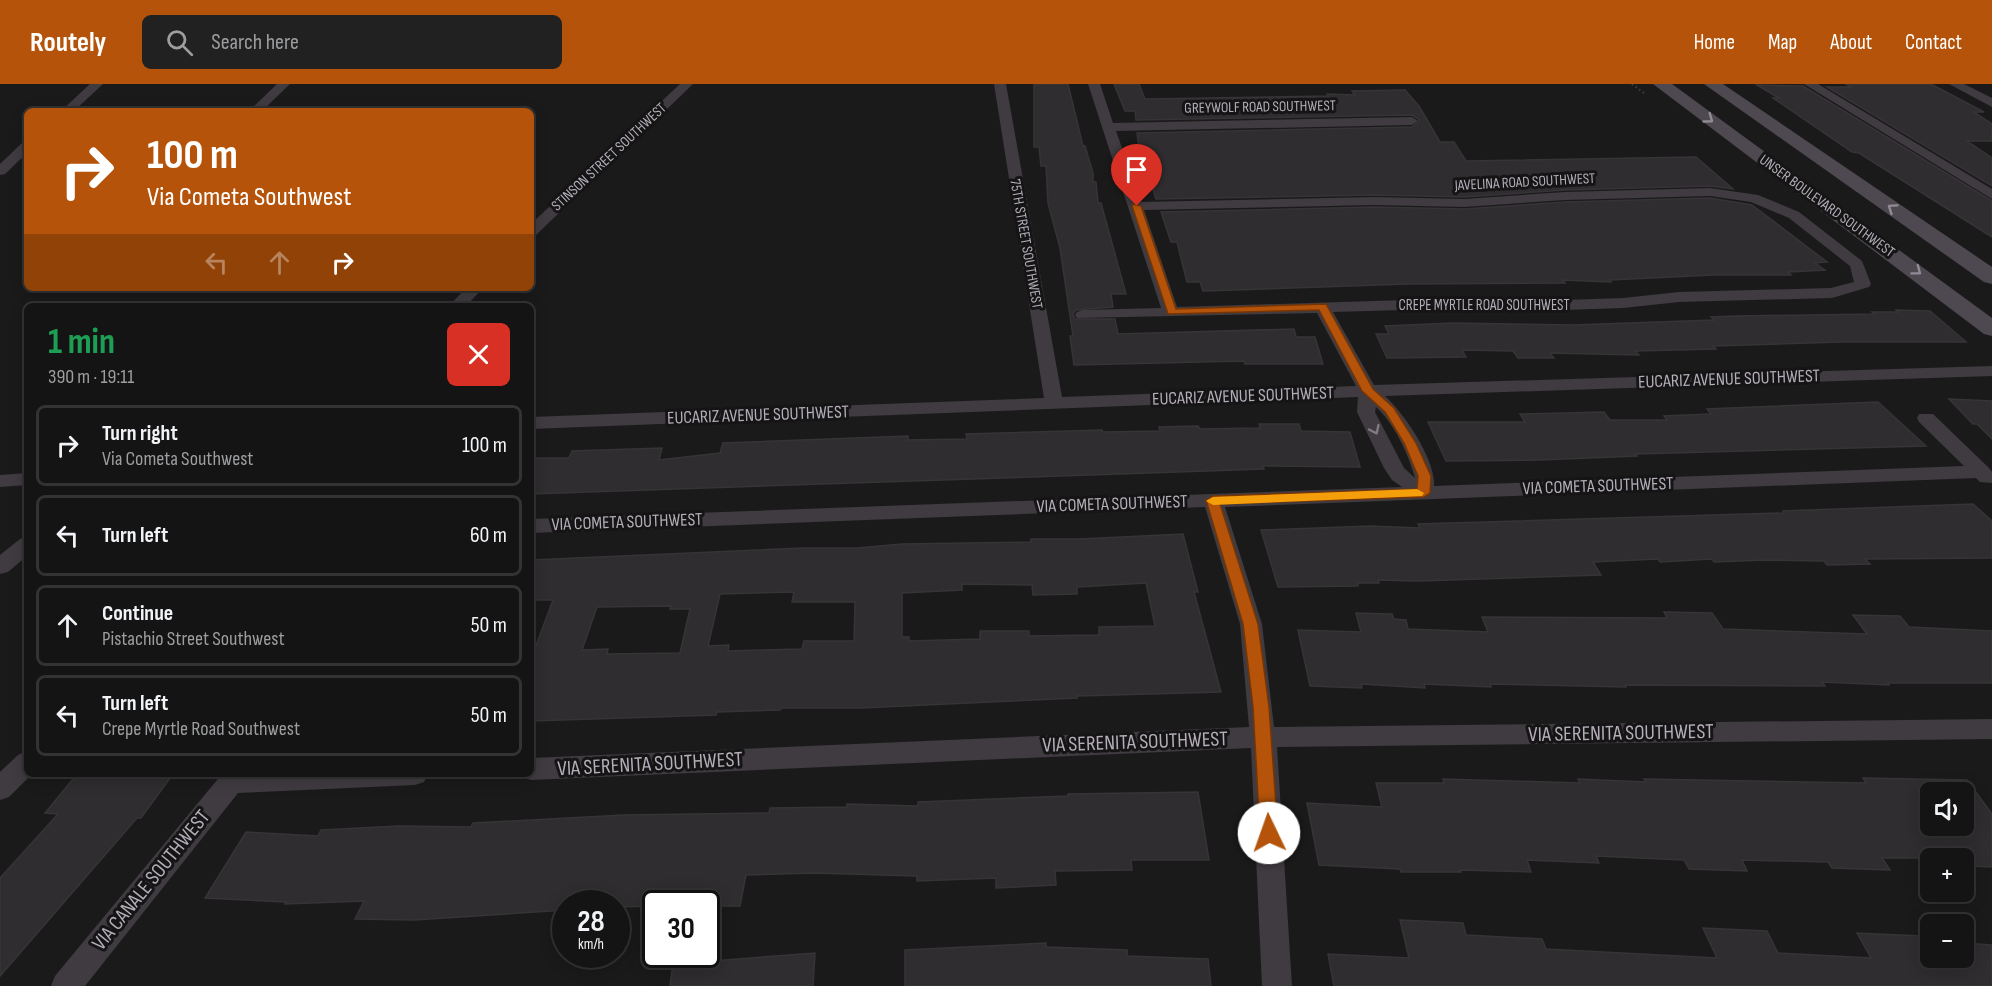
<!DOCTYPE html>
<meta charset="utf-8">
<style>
:root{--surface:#141414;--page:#212122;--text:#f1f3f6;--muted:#9d9ea0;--line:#333334;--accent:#b45309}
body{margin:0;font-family:"Sofia Sans Condensed",sans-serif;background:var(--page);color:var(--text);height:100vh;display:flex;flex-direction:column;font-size:22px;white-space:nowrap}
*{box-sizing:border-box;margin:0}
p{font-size:20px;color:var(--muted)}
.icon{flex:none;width:33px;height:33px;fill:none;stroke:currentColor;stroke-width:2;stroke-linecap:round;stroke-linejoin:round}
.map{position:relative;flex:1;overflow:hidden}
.details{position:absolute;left:24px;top:219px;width:510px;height:474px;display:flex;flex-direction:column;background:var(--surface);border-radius:9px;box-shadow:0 3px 15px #0003,0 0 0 2px var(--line)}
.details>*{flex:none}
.guide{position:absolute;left:24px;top:24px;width:510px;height:183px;border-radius:9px;box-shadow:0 3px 15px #0003,0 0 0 2px var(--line);background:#b45309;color:#fff;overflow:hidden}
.fabs{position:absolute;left:1920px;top:698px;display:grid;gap:12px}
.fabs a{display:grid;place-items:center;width:54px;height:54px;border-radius:9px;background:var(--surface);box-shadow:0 3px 15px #0003,0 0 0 2px var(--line);font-size:30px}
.speed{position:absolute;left:552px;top:806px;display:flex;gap:12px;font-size:30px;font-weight:700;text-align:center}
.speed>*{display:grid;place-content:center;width:78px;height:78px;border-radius:50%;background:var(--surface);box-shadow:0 3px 15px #0003,0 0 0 2px var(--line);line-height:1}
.speed small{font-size:15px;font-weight:400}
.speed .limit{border:3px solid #111;border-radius:9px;background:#fff;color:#111}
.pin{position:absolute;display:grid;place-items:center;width:51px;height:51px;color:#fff;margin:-62px -26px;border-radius:50% 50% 50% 0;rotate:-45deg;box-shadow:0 0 6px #0007}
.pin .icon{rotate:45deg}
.me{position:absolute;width:66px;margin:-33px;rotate:357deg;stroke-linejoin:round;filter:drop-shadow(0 0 4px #0008)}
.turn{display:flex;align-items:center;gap:21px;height:126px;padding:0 24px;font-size:27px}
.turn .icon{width:78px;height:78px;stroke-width:2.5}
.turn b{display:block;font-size:42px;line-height:51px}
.lanes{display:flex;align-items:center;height:57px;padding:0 24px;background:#0003;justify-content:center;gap:30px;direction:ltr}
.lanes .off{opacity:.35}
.round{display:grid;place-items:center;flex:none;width:63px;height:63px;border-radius:9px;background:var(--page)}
.head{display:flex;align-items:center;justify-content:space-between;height:102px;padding:0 24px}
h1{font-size:36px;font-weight:700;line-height:45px;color:#1e9e55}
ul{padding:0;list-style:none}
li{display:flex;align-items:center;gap:18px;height:81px;margin:0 12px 9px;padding:0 12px;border:3px solid var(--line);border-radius:9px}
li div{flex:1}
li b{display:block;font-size:22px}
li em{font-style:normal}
header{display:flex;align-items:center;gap:36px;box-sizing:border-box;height:84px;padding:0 30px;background:var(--accent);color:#fff}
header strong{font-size:28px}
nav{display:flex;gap:33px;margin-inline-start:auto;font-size:21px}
.search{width:420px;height:54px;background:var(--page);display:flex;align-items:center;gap:15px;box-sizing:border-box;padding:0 21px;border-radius:9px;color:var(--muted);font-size:22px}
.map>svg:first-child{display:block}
.building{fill:#2f2d2f;stroke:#373437;stroke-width:1.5;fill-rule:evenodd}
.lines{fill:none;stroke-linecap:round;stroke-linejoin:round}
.path{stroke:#454147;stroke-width:2;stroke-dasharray:1.5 3;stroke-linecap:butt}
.street{fill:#3f3b40;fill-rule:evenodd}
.secondary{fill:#4e4950;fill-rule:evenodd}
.oneway{stroke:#918b94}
.oneway2{stroke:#807a83}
.route{fill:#b45309;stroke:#753606;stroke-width:1.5}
.slow{fill:#f59e0b}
.labels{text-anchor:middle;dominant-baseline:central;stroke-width:6;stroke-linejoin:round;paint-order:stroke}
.far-street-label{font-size:15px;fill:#b5aeb9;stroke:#161516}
.street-label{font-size:18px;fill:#b5aeb9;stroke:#161516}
.near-street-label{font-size:21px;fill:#b5aeb9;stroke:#161516}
</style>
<header>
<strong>Routely</strong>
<div class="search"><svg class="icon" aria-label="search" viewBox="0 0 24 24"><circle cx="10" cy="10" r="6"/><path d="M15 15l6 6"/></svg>Search here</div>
<nav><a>Home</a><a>Map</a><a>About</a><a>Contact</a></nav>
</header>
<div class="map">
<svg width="1992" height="902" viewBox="0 0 1992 902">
<rect width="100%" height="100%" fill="#1b1a1b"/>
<g class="building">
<path d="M1034 0H1068L1083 62H1085L1093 89V98H1096L1098 119H1101L1126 210H1111L1113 223 1076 226 1073 230 1075 235H1115L1118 250 1294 245 1296 253H1315L1323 280H1245L1244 277 1074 281 1070 252H1073L1060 164 1048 119 1046 82H1041L1039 63H1034Z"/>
<path d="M1114 0H1139L1145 15 1328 12 1327 10 1355 11 1352 7 1405 6 1419 22 1440 58H1454L1466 77 1696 73 1733 105 1710 102 1565 106 1464 113 1375 111 1156 115 1139 63 1137 49 1412 43 1420 36 1412 31 1136 36 1135 27H1125Z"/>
<path d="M1846 0H1931L1984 28H1974L1992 40V57H1967L1992 74V102L1827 3H1851Z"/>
<path d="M1757 1 1803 2 1992 117V153L1859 69 1852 68 1773 14H1779Z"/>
<path d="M1710 114 1752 121 1827 178 1815 179 1825 186 1788 188 1791 191H1713L1610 196 1611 198 1562 196 1565 199 1407 200 1203 207 1200 198H1187L1177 158H1171L1161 128 1375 123 1464 125 1565 118Z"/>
<path d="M1896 226 1930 227 1966 258H1840L1713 262 1716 265 1635 267 1639 271 1550 269 1554 274H1518L1513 267 1462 266 1466 273 1387 274 1376 250H1389L1385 242 1453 239 1573 241 1714 236 1711 233 1736 232 1874 230 1872 228H1898Z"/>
<path d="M1949 315 1992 317V355L1977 340H1973Z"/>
<path d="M1878 318 1926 362 1635 370 1637 372 1538 376 1446 377 1428 338H1525L1520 330 1604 328 1610 336H1667L1664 332 1711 330 1707 325Z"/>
<path d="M1259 340H1299L1301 347 1350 348 1360 383 1263 382 1264 385 531 410V374H569L572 367 662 364 659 376 720 369 723 359 908 352V356L967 355 966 350 1102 346 1103 348 1160 347 1159 343 1198 342 1200 345 1260 344Z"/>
<path d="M1973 420 1992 437V474L1865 475 1870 480 1827 481 1824 477 1766 476 1714 478 1712 475 1660 478 1658 475 1593 478 1601 491 1419 497 1378 496 1379 499H1358V502L1278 503 1261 446 1370 442 1420 444 1418 440 1784 429 1783 427Z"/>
<path d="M1183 450 1198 508H1194L1221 608 1077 612V614L860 624H781L780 626 717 628 716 631 531 637V575L553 516H531V476L803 464H857L902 460 1031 458V455H1080ZM1146 499 1155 542 1099 543V551L1029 552V547H980V555L909 557V553H902V509L962 506V500L1032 501 1033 511 1077 510V503ZM794 508 792 518H855L854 557H804L802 565 728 567 729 561 708 562 720 510ZM671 522 670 525H690L680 569 607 570 608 565 582 566 597 523Z"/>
<path d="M1664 528 1712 529 1723 545 1867 550 1853 531 1900 532 1909 543 1992 547V599H1888L1889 601 1822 598 1825 602 1625 601 1626 603 1490 600 1491 603 1424 600 1425 604 1361 600 1362 604 1310 602 1298 546 1361 548 1356 529 1392 530 1394 535 1406 536 1408 545 1488 548 1482 533 1667 534Z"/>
<path d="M77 690H173L141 734H137L0 892V794L58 730 45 729Z"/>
<path d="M1863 694 1967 696 1992 730V783L1972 782 1966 774H1882L1890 786 1832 784 1828 778 1742 776 1747 787 1689 785 1684 776 1596 772 1599 779 1527 776 1531 788 1460 786 1461 788H1401L1400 785 1319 781 1307 719 1382 723 1376 699H1444L1443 695 1580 699 1578 695 1646 698 1644 695 1866 699ZM1930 708H1964V741H1930Z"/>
<path d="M1198 708 1209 776H1131L1132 786 1055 787 1056 801 996 804V794L917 797V792L814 789 746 791 740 822H706V819H656V822L616 823V819H566V826L414 836 355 835 364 817 285 820 286 818 205 814 246 748 318 752 321 746 399 742 471 743 473 739 624 731 769 729 770 724 847 723V720L918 722V718L1068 712V710Z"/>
<path d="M1400 836 1463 839 1466 851 1542 855 1546 865 1717 874 1703 844 1767 847 1778 869 1871 874 1857 849 1921 852 1930 868V873H1964V859L1992 861V902H1334L1328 870 1409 874Z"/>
<path d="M1046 859V863L1127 866V872L1208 875 1211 902H905V866Z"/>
<path d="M815 869 813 902H670L673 880Z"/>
</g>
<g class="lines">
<path class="path" d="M1632 0 1644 9"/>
<g class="street">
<path d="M90 0H103L74 27H61Z"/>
<path d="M277 0H290L262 27H249Z"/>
<path d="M680 0H693L536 151 531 152V140Z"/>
<path d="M994 0H1006L1062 313 1356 302 1317 229 1077 234 1075 231 1077 228 1083 226 1161 224 1088 0H1100L1113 39 1412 33 1418 37 1412 41 1116 47 1141 118 1375 113 1464 115 1565 108 1710 104 1758 111 1799 128 1862 177 1871 200 1869 203 1832 214 1679 218 1623 224 1534 227 1471 224 1333 228 1374 301 1992 282V292L1385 312C1404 329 1436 376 1434 402L1964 382 1919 338 1917 334 1919 330H1933L1989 384 1992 388V399L1980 398 1976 394 1225 423 1262 540 1274 643 1992 635V655L1277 663 1292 902H1262L1251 664 531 696 522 693 521 690H531V674L1249 643 1240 540 1205 423 531 449V435L1402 403 1392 396 1384 384 1357 328 1358 313 531 345V333L1044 314ZM1710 112 1751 118 1789 134 1850 182 1854 198 1831 204 1679 208 1623 214 1534 217 1471 214 1177 223 1144 126 1375 121 1464 123 1565 116ZM1376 323C1394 339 1409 371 1415 394L1404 384 1375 328Z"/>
<path d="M1804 0H1818L1992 105V115Z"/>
<path d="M1949 0H1964L1992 14V23Z"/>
<path d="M27 58V69L5 90 0 91V80L22 59Z"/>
<path d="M466 204H483L466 222H449Z"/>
<path d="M27 389V401L0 403V391Z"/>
<path d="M27 453V472L8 488 0 490V471L20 455Z"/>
<path d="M27 667V690H32L9 713 0 716V688L18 671Z"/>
<path d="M222 690H428L424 698 415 701 238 709 85 902H51L55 892Z"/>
</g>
<g class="secondary">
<path d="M1653 0H1672L1992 234V252L1984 250Z"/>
<path d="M1704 0H1723L1992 183V200L1984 198Z"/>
</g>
</g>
<defs><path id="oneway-chevron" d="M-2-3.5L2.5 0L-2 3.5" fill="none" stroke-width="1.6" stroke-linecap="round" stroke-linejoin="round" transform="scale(1.5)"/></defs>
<g class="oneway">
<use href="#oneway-chevron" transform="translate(1709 35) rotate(36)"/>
<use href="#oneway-chevron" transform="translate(1892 124) rotate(-146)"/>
<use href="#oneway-chevron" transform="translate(1917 187) rotate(37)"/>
</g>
<use class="oneway2" href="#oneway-chevron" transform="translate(1375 346) rotate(65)"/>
<path class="route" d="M1133 120 1141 122 1176 225 1326 220 1373 305 1394 324 1416 359 1431 392 1430 409 1424 413 1220 420 1258 540 1269 623 1278 749 1276 754 1269 756 1263 754 1260 749 1253 623 1243 540 1206 416 1213 412 1417 405 1418 392 1404 359 1385 328 1362 307 1319 226 1168 230 1132 122Z"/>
<path class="slow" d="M1417 405 1424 409 1422 412 1213 421 1206 417 1213 413Z"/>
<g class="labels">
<g class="far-street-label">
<text transform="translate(1260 23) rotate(-1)">GREYWOLF ROAD SOUTHWEST</text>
<text transform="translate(609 73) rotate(-43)">STINSON STREET SOUTHWEST</text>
<text transform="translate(1525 98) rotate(-3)">JAVELINA ROAD SOUTHWEST</text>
<text transform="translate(1827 122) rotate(36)">UNSER BOULEVARD SOUTHWEST</text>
<text transform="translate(1026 160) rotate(80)">75TH STREET SOUTHWEST</text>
<text x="1484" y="221">CREPE MYRTLE ROAD SOUTHWEST</text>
</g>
<g class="street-label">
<text transform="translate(1729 295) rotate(-2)">EUCARIZ AVENUE SOUTHWEST</text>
<text transform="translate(1243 312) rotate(-2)">EUCARIZ AVENUE SOUTHWEST</text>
<text transform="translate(758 331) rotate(-2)">EUCARIZ AVENUE SOUTHWEST</text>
<text transform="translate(1598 402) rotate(-2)">VIA COMETA SOUTHWEST</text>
<text transform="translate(1112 420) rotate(-2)">VIA COMETA SOUTHWEST</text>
<text transform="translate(627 438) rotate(-2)">VIA COMETA SOUTHWEST</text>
</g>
<g class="near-street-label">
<text transform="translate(1621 649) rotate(-1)">VIA SERENITA SOUTHWEST</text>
<text transform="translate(1135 658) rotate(-2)">VIA SERENITA SOUTHWEST</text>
<text transform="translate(650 680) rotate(-3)">VIA SERENITA SOUTHWEST</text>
<text transform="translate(151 796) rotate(-51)">VIA CANALE SOUTHWEST</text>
</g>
</g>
</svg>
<div class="fabs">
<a><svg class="icon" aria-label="sound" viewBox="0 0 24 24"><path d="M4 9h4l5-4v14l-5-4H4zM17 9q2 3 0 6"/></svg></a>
<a>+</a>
<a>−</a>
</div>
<div class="speed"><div>28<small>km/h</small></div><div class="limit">30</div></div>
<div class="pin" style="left:1137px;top:122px;background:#d93025"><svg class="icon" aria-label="arrive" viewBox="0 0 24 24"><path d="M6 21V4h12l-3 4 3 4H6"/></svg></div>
<svg class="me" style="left:1269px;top:749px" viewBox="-20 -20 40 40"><circle r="19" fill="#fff"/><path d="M0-13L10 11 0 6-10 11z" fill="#b45309"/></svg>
<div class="guide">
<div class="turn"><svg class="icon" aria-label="right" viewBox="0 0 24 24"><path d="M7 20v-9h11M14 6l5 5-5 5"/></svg><div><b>100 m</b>Via Cometa Southwest</div></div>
<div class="lanes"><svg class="icon off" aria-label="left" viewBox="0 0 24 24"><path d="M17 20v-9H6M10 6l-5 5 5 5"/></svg><svg class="icon off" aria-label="ahead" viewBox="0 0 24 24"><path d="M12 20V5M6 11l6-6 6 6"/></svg><svg class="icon" aria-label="right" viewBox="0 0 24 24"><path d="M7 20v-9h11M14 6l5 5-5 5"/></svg></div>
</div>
<section class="details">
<div class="head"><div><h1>1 min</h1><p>390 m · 19:11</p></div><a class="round" style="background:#d93025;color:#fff"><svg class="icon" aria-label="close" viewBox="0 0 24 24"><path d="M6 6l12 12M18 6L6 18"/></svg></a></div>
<ul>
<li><svg class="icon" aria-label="right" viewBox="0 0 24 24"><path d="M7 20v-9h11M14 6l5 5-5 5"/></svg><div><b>Turn right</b><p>Via Cometa Southwest</p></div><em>100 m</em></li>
<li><svg class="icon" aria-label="left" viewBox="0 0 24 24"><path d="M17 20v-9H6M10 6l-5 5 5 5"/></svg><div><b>Turn left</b></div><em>60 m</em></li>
<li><svg class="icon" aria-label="ahead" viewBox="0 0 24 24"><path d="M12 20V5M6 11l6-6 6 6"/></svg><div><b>Continue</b><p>Pistachio Street Southwest</p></div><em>50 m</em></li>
<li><svg class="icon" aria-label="left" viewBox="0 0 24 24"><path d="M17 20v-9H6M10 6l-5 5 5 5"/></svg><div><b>Turn left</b><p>Crepe Myrtle Road Southwest</p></div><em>50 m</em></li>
</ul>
</section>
</div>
